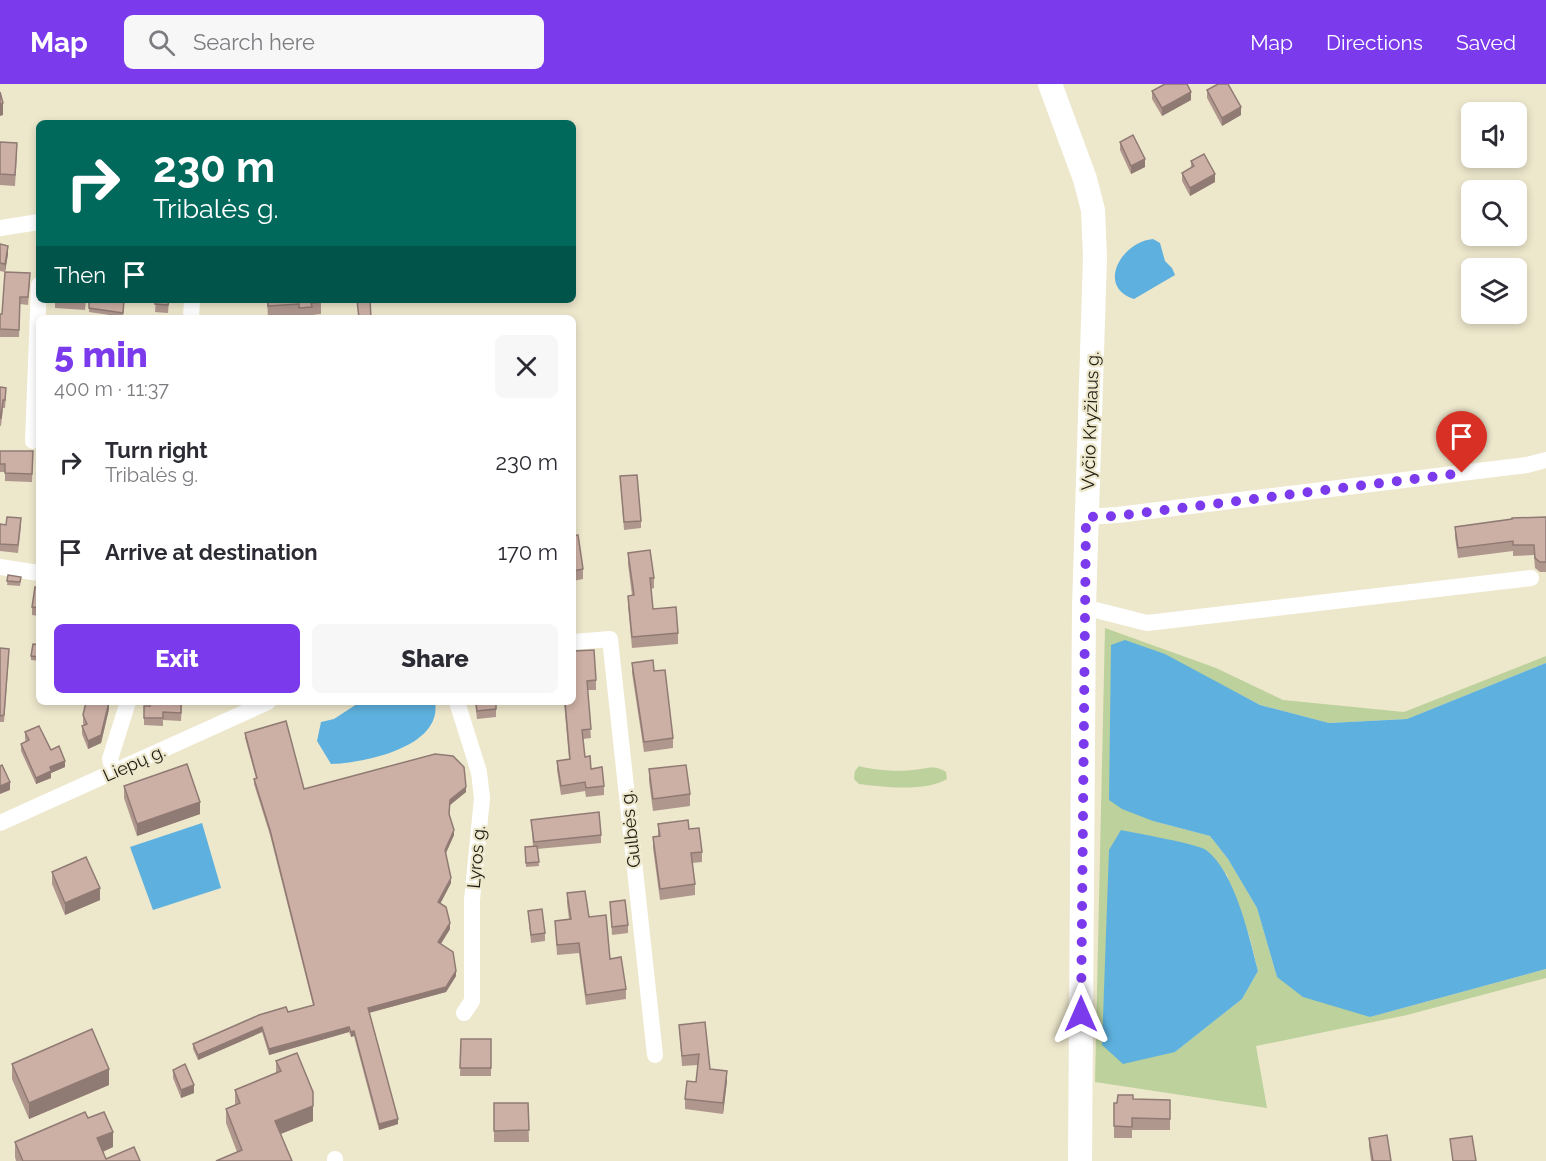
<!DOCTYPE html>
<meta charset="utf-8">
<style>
:root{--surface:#fff;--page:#f7f7f7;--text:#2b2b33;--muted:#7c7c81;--accent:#7c3aed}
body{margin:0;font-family:Raleway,sans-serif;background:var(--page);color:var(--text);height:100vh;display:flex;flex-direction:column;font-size:22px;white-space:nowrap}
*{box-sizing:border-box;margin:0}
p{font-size:20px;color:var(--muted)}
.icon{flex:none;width:33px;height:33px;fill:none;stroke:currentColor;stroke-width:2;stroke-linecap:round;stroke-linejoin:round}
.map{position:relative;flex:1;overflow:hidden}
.side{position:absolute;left:36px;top:231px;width:540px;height:390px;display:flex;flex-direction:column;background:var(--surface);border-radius:9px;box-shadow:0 3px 9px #0003}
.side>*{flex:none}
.guide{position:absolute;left:36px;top:36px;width:540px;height:183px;border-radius:9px;box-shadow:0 3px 9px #0003;background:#00695c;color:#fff;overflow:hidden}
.buttons{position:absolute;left:1461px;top:18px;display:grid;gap:12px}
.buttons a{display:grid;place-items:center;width:66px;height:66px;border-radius:9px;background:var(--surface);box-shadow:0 3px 9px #0003;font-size:30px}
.pin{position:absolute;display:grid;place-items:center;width:51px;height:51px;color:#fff;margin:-62px -26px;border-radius:50% 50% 50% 0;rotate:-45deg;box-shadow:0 0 6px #0007}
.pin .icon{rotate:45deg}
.me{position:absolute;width:66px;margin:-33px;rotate:0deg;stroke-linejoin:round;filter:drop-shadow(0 0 4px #0008)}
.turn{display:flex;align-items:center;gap:21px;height:126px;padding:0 18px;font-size:27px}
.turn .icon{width:78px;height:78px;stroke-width:2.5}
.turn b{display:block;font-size:42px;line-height:51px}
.then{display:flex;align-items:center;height:57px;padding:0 18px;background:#0003;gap:12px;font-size:22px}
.round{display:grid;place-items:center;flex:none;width:63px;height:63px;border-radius:9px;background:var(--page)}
.head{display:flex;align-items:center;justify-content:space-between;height:102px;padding:0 18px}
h1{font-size:36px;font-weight:800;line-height:45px;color:var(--accent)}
.button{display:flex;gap:12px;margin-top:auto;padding:12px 18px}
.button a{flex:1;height:69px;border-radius:9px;background:var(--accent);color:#fff;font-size:24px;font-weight:800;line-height:69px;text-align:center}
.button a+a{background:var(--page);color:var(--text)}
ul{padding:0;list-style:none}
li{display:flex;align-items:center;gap:18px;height:90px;padding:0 18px}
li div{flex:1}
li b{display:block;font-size:22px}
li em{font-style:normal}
header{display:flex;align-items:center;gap:36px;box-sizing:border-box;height:84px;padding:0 30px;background:var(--accent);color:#fff}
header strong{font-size:28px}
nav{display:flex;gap:33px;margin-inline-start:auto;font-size:21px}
.search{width:420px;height:54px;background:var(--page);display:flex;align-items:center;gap:15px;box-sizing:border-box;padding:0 21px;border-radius:9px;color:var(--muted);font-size:22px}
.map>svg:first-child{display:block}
.green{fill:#bcd19b;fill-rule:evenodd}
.water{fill:#5eb1de}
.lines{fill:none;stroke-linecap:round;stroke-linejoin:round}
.street{stroke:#fff;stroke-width:16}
.secondary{stroke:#fff;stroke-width:24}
.wall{fill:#b0978e}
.shaded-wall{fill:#907b74}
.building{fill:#cdb0a5;stroke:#907b74;stroke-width:1.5}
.route{stroke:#7c3aed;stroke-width:10;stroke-dasharray:0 18}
.labels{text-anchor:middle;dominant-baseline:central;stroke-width:4.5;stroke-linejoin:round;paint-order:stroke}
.street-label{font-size:18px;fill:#1e1c12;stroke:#ede7cc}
</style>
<header>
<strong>Map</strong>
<div class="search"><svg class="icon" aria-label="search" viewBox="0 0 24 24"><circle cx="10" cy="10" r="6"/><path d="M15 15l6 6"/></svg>Search here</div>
<nav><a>Map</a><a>Directions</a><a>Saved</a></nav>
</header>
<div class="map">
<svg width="1546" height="1077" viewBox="0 0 1546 1077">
<rect width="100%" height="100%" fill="#ede7cc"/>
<g class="green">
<path d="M1105 544 1216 584 1283 616 1404 628 1546 572V579L1407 635 1329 639 1260 621 1212 596 1153 737 1210 752 1228 775 1257 824 1277 893 1370 933 1546 885V894L1407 931 1256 962 1267 1024 1095 998ZM1226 789 1249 851 1258 887 1242 915 1175 968Z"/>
<path d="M859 682C872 686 899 688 913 686 927 685 934 680 946 688L947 695C926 708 883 703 859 700L854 695 855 687Z"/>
</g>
<g class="water">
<path d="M1153 155 1160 159 1165 177 1172 184 1175 191 1134 215C1096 203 1121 158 1153 155Z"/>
<path d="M1125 556 1165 570 1260 621 1329 639 1407 635 1546 579V885L1370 933 1303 913 1277 893 1257 824 1228 775 1210 752 1153 737 1122 725 1109 716 1111 561Z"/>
<path d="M360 618H435C443 663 364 679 331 680L317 657 321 638 334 635Z"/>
<path d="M202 739 221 804 153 826 130 763Z"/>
<path d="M1121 746C1135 749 1198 760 1206 766 1235 788 1249 852 1258 887L1242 915 1175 968 1123 980 1102 961 1109 766Z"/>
</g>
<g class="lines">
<g class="street">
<path d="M0 144 39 138"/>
<path d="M191 234 192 216"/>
<path d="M33 357 39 201"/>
<path d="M1086 433 1117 431 1527 381 1546 376"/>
<path d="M0 483 39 489"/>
<path d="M1084 523 1147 539 1531 494"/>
<path d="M573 558 610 555 655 971"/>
<path d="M457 618 479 688 482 714 472 816V917L464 929"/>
<path d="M113 688 110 675 128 618"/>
<path d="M0 739 268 618"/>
<path d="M335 1075V1077"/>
</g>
<path class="secondary" d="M1050 0 1085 95 1093 126 1095 173 1084 523 1080 1077"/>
</g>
<g class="wall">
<path d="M1207 6 1241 31 1222 42 1207 14Z"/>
<path d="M1152 7 1191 16 1162 32 1152 15Z"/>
<path d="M0 58 17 70 15 102 0 101Z"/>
<path d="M1120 58 1145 83 1131 90 1120 66Z"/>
<path d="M1191 77 1215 98 1190 112 1182 97V89L1191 84Z"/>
<path d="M0 160 8 170 5 188 30 196 28 221 20 220 19 253H0V230H2L5 188 0 187Z"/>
<path d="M55 216H86L85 226 55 224Z"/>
<path d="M89 216H124L123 233 89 228Z"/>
<path d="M156 216H169L168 229 155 228Z"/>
<path d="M267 216H321V230L312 231V234H299V231L268 234Z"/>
<path d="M0 303 6 312 5 324H3L1 342H0Z"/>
<path d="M0 367H33L32 398 5 397V388H0Z"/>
<path d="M620 392 641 437V444L624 446Z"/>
<path d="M1546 433V488H1540L1535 484 1534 471 1513 472V467L1458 474 1455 453V443Z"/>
<path d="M0 440 21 442 18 469 0 467Z"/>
<path d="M573 452 583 485V495L573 497 575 538H573Z"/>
<path d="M628 469 654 494V504L651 505 653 525 678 549V560L632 564 628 522V512L632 511 628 480Z"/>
<path d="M8 491 21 493 20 502 7 501Z"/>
<path d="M39 504V532L32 531V523Z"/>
<path d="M39 561V577L31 576V572Z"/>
<path d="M0 564 9 571 4 638H0Z"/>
<path d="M573 567 596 596V606H587L591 654 583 655 585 673 591 685 604 702V711L586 713 585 707 561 711 557 686V677L569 675 564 618H573Z"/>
<path d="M632 579 654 587 673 654V664L644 668 632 589Z"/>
<path d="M182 618 181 637 163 636V642L144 641V622H150Z"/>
<path d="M475 618H502V620L496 621V633L477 635Z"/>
<path d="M109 625 101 659 88 665 82 650V642H84L83 639V631Z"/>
<path d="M25 648 51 666 65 683 51 689V694L36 700 21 667V660L26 658 25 655Z"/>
<path d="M245 649 304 705 466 708 450 721 449 731 454 751 446 769 451 799 440 820 450 845 441 860 456 892 446 908 369 929 398 1040 379 1046 354 952 351 953 349 948 269 971 262 948 198 976 193 965V960L288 928 313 921 270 751 254 700V695L256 694 245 654Z"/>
<path d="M649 685 690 710V722L653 727 649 697Z"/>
<path d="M124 702 200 730 137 752 124 714Z"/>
<path d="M531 736 601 751V759L537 765 539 782 526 783 525 767 533 762Z"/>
<path d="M658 740 689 745 702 768V778L692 779 695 800V811L660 816 653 764V753L658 752Z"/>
<path d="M52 788 100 816 65 831 52 800Z"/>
<path d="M567 809 589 833 626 905V915L586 921 579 869 557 871 555 837 569 835 567 819Z"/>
<path d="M610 818 628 841V849L612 851Z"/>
<path d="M528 827 545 849V857L531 859Z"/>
<path d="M679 941 710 985 727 997 723 1030 685 1025V1015L696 998 698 981 682 982Z"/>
<path d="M461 955H491V992H460Z"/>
<path d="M276 977 313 1037 237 1068 226 1039V1025L235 1021V1006L276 989Z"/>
<path d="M12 980 109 1001 29 1035 12 995Z"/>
<path d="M173 986 194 1009 181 1014 173 994Z"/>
<path d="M1133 1015 1170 1016V1046H1132V1054H1114V1019H1117Z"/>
<path d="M494 1019H528L529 1058H494Z"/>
<path d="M88 1034 113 1063 103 1068 106 1075 140 1077H16L15 1073V1058Z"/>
<path d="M1369 1054 1391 1077H1371L1369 1062Z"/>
</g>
<g class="shaded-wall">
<path d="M1191 8V16L1162 32V24Z"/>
<path d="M3 19V31L0 32V20Z"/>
<path d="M1241 23V31L1222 42V34Z"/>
<path d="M1145 75V83L1131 90V82Z"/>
<path d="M1215 90V98L1190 112V104Z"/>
<path d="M8 162V170L5 188V180Z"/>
<path d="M109 618V625L101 659 88 665V657Z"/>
<path d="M65 677V683L51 689V694L36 700V694L50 683Z"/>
<path d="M10 698V706L0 710V702Z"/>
<path d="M466 703V708L450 721 449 735 450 716Z"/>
<path d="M200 718V730L137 752V740Z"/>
<path d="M454 746V751L445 771V766Z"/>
<path d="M451 794V799L438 824V818Z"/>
<path d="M100 804V816L65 831V819Z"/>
<path d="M450 839V845L438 864V858Z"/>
<path d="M456 887V892L446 908 368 929V924Z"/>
<path d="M262 943V948L198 976V971Z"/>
<path d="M349 943V948L269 971V965Z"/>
<path d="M354 947V952L351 953V948Z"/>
<path d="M109 985V1001L29 1035V1019Z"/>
<path d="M727 987V997L723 1030V1019Z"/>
<path d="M194 1001V1009L181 1014V1006Z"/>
<path d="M313 1008V1037L275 1052V1037Z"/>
<path d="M398 1035V1040L379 1046V1040Z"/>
<path d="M113 1048V1063L97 1070V1054Z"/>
</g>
<g class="building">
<path d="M1165 0H1187L1191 8 1162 24 1152 7Z"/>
<path d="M1218 0H1228L1241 23 1222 34 1207 6Z"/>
<path d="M0 8 3 19 0 20Z"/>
<path d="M1133 51 1145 75 1131 82 1120 58Z"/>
<path d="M0 58 17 59 15 91 0 90Z"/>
<path d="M1204 70 1215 90 1190 104 1182 89 1194 82 1191 77Z"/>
<path d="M0 160 8 162 5 180 0 179Z"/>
<path d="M5 188 30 189 28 213H20L19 246 0 245V230H2Z"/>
<path d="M57 216H85V218Z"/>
<path d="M89 216H124L123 229 89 224Z"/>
<path d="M156 216H169L168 221 155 220Z"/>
<path d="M268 216H321V218L311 219 312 223 299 224V220L268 222Z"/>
<path d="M357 216H370L371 234H359Z"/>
<path d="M0 303 6 304 5 316H3L1 334H0Z"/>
<path d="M0 367H33L32 390 5 389V380H0Z"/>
<path d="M637 391 641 437 624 438 620 392Z"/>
<path d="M7 433 21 434 18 461 0 460V440L6 441Z"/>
<path d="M1546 433V478H1540L1535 474 1534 461H1513V457L1458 464 1455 443 1512 435V434Z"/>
<path d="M578 451 583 485 573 487V452Z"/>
<path d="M650 466 654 494H650L653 525 676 523 678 549 632 553 628 512 634 511 628 469Z"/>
<path d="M8 491 21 493 20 498 7 497Z"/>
<path d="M573 497 575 527H573Z"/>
<path d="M35 503 39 504V524L32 523Z"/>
<path d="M33 560 39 561V573L31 572Z"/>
<path d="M0 564 9 565 4 631 0 632Z"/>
<path d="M594 566 596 596 587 597 591 645 582 646 585 673 590 672 591 685 602 683 604 702 586 704 585 698 561 702 557 677 570 675 565 618H573V567Z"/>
<path d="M653 576 654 587 665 586 673 654 644 658 632 579Z"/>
<path d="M86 618H109L101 651 88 657 82 642 87 640 83 631Z"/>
<path d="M150 618H181V629L163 628V634H144V622H150Z"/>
<path d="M476 618H496V625L477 627Z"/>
<path d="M286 637 304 705 435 670 453 672 464 683 466 703 450 716 449 730 454 746 445 766 451 794 438 818 446 823 450 839 438 858 453 868 456 887 446 903 368 924 398 1035 379 1040 354 947 351 948 349 943 269 965 262 943 198 971 193 960 259 931 286 923 288 928 314 921 270 746 254 695 257 694 245 649Z"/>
<path d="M39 642 51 666 59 662 65 677 50 683 51 687 36 694 21 660 29 656 25 648Z"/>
<path d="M187 680 200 718 137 740 124 702Z"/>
<path d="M2 681 10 698 0 702V682Z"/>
<path d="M686 681 690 710 653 715 649 685Z"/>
<path d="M599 728 601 751 534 758 531 736Z"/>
<path d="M688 736 689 745 699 744 702 768 691 769 695 800 660 805 653 753 660 752 658 740Z"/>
<path d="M537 762 539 778 526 779 525 763Z"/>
<path d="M86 773 100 804 65 819 52 788Z"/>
<path d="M585 807 589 833 606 831 610 875 621 873 626 905 586 911 579 859 557 861 555 837 571 835 567 809Z"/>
<path d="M625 816 628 841 612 843 610 818Z"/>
<path d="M542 825 545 849 531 851 528 827Z"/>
<path d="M705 938 710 985 727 987 723 1019 685 1015 687 997 696 998 699 970 682 972 679 941Z"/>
<path d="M92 945 109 985 29 1019 12 980Z"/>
<path d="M461 955H491V984H460Z"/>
<path d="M297 969 313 1008V1022L275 1037 292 1077H216L242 1066 226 1025 240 1019 235 1006 281 987 276 977Z"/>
<path d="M185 980 194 1001 181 1006 173 986Z"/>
<path d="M1118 1011H1133V1015L1170 1016V1035L1132 1034V1043L1114 1042V1019H1117Z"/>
<path d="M494 1019H528L529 1046 494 1047Z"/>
<path d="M85 1028 88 1034 104 1028 113 1048 97 1054 106 1075 134 1063 140 1077H23L15 1058Z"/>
<path d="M1387 1051 1391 1077H1373L1369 1054Z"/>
<path d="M1472 1052 1476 1077H1453L1450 1055Z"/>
</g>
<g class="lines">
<path class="route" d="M1081 930 1086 433 1117 432 1462 389"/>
</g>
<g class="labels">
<g class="street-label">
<text transform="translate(1090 337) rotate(-88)">Vyčio Kryžiaus g.</text>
<text transform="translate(134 679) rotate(-24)">Liepų g.</text>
<text transform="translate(630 745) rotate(-96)">Gulbės g.</text>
<text transform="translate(476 773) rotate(-85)">Lyros g.</text>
</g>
</g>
</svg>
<div class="buttons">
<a><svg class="icon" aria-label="sound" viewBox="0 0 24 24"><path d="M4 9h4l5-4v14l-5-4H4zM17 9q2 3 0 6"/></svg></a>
<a><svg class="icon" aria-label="search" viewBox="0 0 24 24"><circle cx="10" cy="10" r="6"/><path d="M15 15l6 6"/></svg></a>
<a><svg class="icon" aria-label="layers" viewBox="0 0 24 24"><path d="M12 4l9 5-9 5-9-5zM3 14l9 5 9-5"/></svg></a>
</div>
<div class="pin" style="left:1462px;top:389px;background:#d93025"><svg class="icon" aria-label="arrive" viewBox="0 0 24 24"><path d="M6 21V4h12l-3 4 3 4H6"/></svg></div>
<svg class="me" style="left:1081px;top:930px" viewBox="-20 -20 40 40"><path d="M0-17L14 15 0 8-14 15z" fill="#7c3aed" stroke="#fff" stroke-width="4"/></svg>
<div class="guide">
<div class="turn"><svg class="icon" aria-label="right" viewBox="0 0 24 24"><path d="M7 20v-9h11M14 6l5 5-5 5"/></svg><div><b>230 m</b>Tribalės g.</div></div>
<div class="then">Then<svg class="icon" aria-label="arrive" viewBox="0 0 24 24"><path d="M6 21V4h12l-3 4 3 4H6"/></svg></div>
</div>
<section class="side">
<div class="head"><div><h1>5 min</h1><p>400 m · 11:37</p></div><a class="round"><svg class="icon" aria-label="close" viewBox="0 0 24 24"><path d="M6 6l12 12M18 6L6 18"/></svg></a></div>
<ul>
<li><svg class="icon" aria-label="right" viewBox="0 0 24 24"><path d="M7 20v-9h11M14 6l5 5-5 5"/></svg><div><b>Turn right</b><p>Tribalės g.</p></div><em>230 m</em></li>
<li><svg class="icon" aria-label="arrive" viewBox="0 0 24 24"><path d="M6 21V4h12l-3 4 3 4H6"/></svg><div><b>Arrive at destination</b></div><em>170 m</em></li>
</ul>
<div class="button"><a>Exit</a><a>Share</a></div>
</section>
</div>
